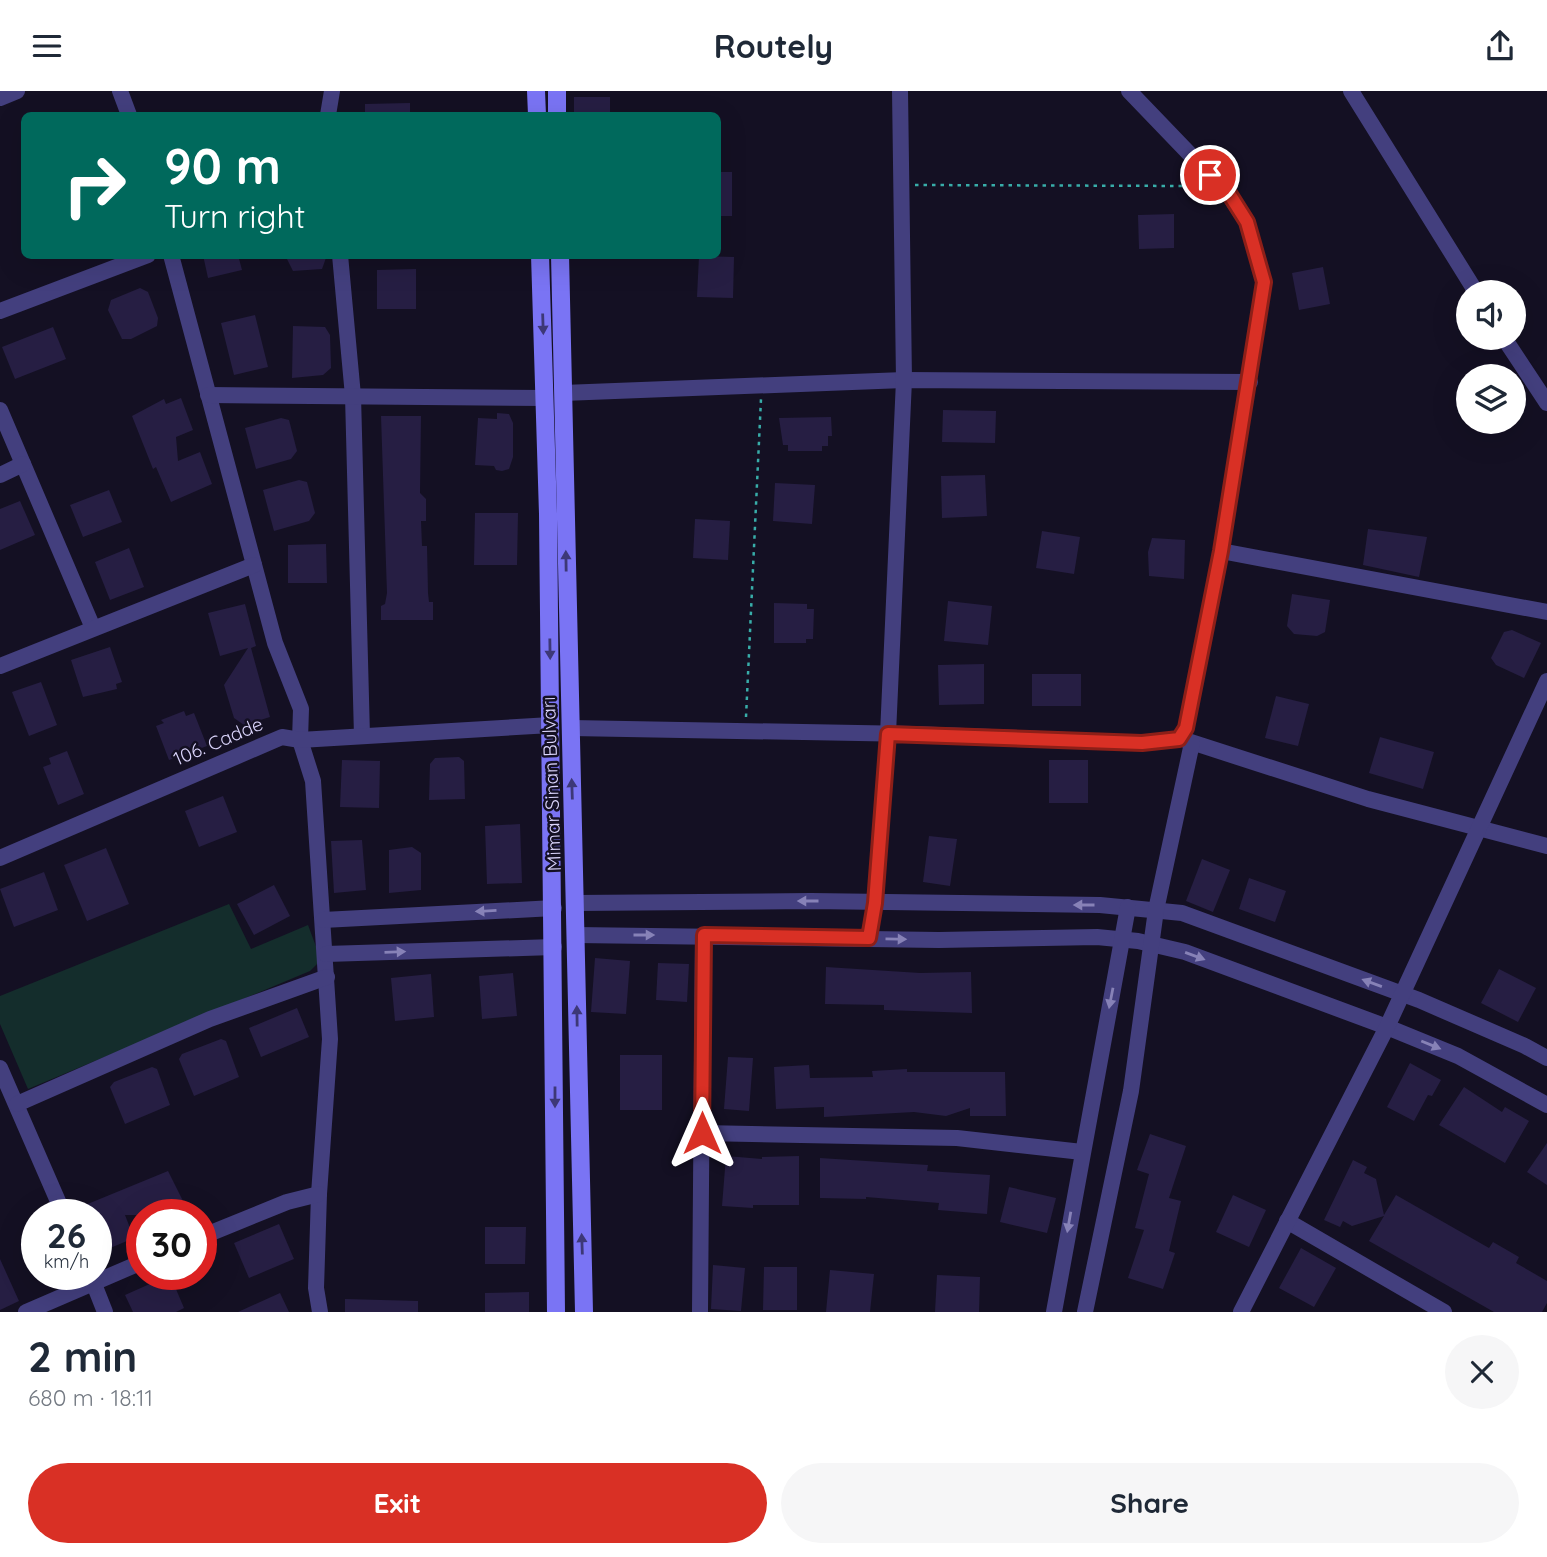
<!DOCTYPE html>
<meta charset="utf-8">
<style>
:root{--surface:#fff;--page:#f6f6f7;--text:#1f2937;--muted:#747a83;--accent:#d93025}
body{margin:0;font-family:Quicksand,sans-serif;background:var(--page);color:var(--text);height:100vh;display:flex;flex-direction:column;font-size:26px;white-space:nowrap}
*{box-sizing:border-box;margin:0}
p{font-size:23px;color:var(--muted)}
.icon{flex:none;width:38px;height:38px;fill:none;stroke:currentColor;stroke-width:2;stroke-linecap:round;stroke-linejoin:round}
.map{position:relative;height:1221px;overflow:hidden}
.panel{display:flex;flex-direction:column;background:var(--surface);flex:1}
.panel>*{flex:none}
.guide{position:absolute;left:21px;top:21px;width:700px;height:147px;border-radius:10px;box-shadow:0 7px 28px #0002;background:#00695c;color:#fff;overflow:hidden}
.fabs{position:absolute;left:1456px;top:189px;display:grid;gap:14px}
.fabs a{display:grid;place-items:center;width:70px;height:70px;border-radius:50%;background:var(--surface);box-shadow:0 7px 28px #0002;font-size:35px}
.speed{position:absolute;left:21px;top:1108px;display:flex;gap:14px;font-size:35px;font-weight:700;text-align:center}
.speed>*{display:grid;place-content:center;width:91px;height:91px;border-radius:50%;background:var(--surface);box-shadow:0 7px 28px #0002;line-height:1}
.speed small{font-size:18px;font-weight:400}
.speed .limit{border:10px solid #d22;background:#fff;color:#111}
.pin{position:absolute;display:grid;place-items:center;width:60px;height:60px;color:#fff;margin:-30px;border:4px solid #fff;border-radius:50%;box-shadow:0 2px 7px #0007}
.me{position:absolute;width:77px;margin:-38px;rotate:0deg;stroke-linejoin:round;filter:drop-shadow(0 0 5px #0008)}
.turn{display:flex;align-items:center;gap:24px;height:147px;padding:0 28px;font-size:32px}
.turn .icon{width:91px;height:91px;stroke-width:2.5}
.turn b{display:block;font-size:49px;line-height:60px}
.round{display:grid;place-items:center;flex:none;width:74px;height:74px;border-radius:37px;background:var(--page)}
.overview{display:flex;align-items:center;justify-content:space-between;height:119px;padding:0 28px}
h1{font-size:42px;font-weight:700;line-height:52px}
.button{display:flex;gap:14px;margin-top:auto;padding:14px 28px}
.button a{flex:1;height:80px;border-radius:42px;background:var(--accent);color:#fff;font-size:28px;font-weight:700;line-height:80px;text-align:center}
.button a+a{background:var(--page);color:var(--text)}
header{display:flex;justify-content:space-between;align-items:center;height:91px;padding:0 28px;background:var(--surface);font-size:32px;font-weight:700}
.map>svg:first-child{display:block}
.green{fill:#142d2c}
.building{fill:#261e43}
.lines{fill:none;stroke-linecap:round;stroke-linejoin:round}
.path{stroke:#38ada9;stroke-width:2.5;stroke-dasharray:3.5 5;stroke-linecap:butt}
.minor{stroke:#433f7e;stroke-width:16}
.secondary{stroke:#7a74f4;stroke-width:18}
.oneway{fill:#3d3877}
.oneway2{fill:#8782b7}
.route-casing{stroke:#8d1f18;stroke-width:18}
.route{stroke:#d93025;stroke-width:12}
.labels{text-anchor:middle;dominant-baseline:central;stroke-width:5;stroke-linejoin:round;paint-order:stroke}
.street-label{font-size:19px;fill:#dbd5fc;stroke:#141023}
</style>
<header><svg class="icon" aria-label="menu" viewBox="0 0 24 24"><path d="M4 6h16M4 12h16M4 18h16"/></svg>Routely<svg class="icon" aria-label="share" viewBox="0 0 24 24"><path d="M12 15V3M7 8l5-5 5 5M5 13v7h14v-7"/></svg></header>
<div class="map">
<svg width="1547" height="1221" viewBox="0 0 1547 1221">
<rect width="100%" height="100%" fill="#141023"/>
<path class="green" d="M229 813 251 858 308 834 321 869 310 880 28 998 0 933V905Z"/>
<g class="building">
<rect x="574" y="6" width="36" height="18"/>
<path d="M410 12V24H365V13Z"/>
<rect x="718" y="81" width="14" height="44"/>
<path d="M1174 123V157L1139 158 1138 124Z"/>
<path d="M203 164H238L242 179 208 187Z"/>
<path d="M285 164H327L322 178 293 180Z"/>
<path d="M699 165 734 166 733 207 697 206Z"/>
<path d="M1323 176 1330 213 1299 219 1292 182Z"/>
<path d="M416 178V218H377V179Z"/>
<path d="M140 197 148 201 158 227 157 235 131 248H122L108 219 111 209Z"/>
<path d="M255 224 268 276 234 284 221 232Z"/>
<path d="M293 235 325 236 330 244 331 277 323 284 292 287Z"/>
<path d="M53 236 66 268 15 288 2 256Z"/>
<path d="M181 307 193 339 176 346 178 370 200 361 212 393 171 411 156 376 153 378 132 325 164 308 166 313Z"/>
<path d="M943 319 996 320 995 352 942 351Z"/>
<path d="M497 322 509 323 513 332V366L509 378 502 380 496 379 494 375 475 374 478 327 497 328Z"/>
<path d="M381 325H421L420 402 426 408V430H421L422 455H427L428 502 429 511H433V529H381V515L385 513 387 502Z"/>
<path d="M831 326 832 345H828V355H822V360H788V354H783L779 327Z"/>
<path d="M281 327 289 329 297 360 291 368 256 378 245 337Z"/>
<path d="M985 384 987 425 942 427 941 385Z"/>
<path d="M299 389 307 391 315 422 309 430 274 440 263 399Z"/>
<path d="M775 392 815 394 812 433 773 430Z"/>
<path d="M109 399 122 431 83 446 70 414Z"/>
<path d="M20 410 35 444 0 459V418Z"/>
<path d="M475 422H518L517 474H474Z"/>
<path d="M695 428 730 430 728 469 693 467Z"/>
<path d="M1368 438 1427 446 1419 486 1363 474Z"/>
<path d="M1042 440 1080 446 1074 483 1036 477Z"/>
<path d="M1152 447 1185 449 1184 488 1149 485 1148 461Z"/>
<path d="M326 453 327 492H288V454Z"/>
<path d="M129 457 144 496 110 509 95 471Z"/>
<path d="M1292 503 1330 509 1325 541 1317 545 1294 543 1287 535Z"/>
<path d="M948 510 992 515 988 554 944 550Z"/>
<path d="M774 512 807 513V518H814L813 548H806V552H774Z"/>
<path d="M245 513 256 555 251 557 270 626 244 634 234 627 224 594 248 557 220 565 208 522Z"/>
<path d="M1512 539 1541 552 1524 587 1496 574 1491 567 1504 541Z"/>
<path d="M110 556 122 591 116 593 117 598 83 606 71 569Z"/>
<path d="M984 573V613L939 614 938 574Z"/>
<rect x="1032" y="583" width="49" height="32"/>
<path d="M41 591 57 634 29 645 12 601Z"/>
<path d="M1276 605 1309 613 1298 655 1265 647Z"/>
<path d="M184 620 186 625 194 622 207 655 169 669 156 635 164 632 161 629Z"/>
<path d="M1380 646 1434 661 1423 698 1369 682Z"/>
<path d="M67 660 84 703 58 714 43 676 51 673 49 667Z"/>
<path d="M459 666 464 670 465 708 429 709 430 673 435 667Z"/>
<path d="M342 669 380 670 379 717 340 716Z"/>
<rect x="1049" y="669" width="39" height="43"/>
<path d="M223 705 237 741 199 756 185 720Z"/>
<path d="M520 733 522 792 487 793 485 735Z"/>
<path d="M929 745 957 748 950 795 923 791Z"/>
<path d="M362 749 366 799 334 802 331 750Z"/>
<path d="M412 756 421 762V799L389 802V759Z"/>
<path d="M106 757 129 813 87 830 64 774Z"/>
<path d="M1202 768 1230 779 1213 821 1186 810Z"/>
<path d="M44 781 58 819 14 836 0 798Z"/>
<path d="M1249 787 1286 800 1275 831 1239 818Z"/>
<path d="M274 794 290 825 254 844 237 813Z"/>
<path d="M595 867 630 870 626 923 591 921Z"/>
<path d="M658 872 689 873 687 911 656 909Z"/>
<path d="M826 876 920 882 971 881 972 922 884 919V914L825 913Z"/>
<path d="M1499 878 1536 897 1518 931 1481 912Z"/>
<path d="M513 882 517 925 482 928 479 885Z"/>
<path d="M431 883 434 926 395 930 391 887Z"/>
<path d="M297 917 309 946 261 966 249 937Z"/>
<path d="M221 948 226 950 239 986 194 1005 179 968 182 963Z"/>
<rect x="620" y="964" width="42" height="55"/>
<path d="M728 966 753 967 749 1020 724 1018Z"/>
<path d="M1410 972 1441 989 1432 1005 1428 1004 1414 1030 1387 1016Z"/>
<path d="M809 974 810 987 873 986 872 980 907 978V981H1005L1006 1025H970V1017L946 1025 914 1021 824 1026V1016L776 1018 774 976Z"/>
<path d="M152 976 157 978 170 1014 125 1033 110 996 114 991Z"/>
<path d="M1464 996 1502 1021 1505 1016 1529 1030 1505 1072 1439 1034Z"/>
<path d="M1150 1043 1186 1055 1169 1107 1181 1110 1169 1160 1175 1162 1163 1198 1128 1187 1144 1139 1135 1137 1149 1083 1137 1079Z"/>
<path d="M1547 1052V1094L1527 1081Z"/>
<path d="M726 1065 762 1068V1066L799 1065V1114H753V1117L722 1115Z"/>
<path d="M820 1067 928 1074 927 1080 990 1084 987 1123 938 1119 939 1112 866 1106V1108L820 1107Z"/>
<path d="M1353 1069 1367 1076 1364 1082 1376 1088 1384 1124 1396 1104 1489 1157 1493 1151 1519 1166 1516 1172 1547 1190V1212L1542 1221H1494L1369 1150 1384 1125 1352 1135 1343 1130 1340 1136 1324 1129Z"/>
<path d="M168 1080 188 1120 181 1124H125L134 1147 96 1163V1124H74L73 1119Z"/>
<path d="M1009 1096 1056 1107 1047 1142 1000 1131Z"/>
<path d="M1233 1104 1266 1119 1249 1156 1216 1141Z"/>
<path d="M279 1133 294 1168 249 1187 234 1152Z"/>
<path d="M485 1136H526L525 1173H485Z"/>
<path d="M37 1144V1183L22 1150Z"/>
<path d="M1301 1157 1336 1177 1314 1216 1279 1197Z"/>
<path d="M0 1168 19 1210 0 1219Z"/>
<path d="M713 1174 745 1177 741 1220 711 1218Z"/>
<path d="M764 1176H797V1219H763Z"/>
<path d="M830 1179 874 1183 870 1221H826Z"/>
<path d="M170 1184 184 1217 176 1221H133L125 1204Z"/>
<path d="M937 1184 980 1186 979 1221H935Z"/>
<path d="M529 1201V1221H485V1202Z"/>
<path d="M280 1202 289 1221H238Z"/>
<path d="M345 1208 418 1210V1221H345Z"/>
</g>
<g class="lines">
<g class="path">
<path d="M915 94 1188 95 1195 92"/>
<path d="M746 626 761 308"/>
</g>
<g class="minor">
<path d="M120 0 129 24"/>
<path d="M1351 0 1476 201"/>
<path d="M0 7 17 0"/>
<path d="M328 24 332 0"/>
<path d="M171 164 275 552 301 618 300 649 313 690 330 948 319 1103 316 1197 320 1221"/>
<path d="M340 164 353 305 362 645"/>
<path d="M0 220 148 164"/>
<path d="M1504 247 1547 312"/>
<path d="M563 302 904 289 1250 291"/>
<path d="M208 304 545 307"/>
<path d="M0 319 93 537"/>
<path d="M0 384 23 373"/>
<path d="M1221 460 1547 521"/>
<path d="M0 575 254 474"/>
<path d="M571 637 913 643 1142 652 1179 648 1186 637 1221 460 1264 191 1247 131 1229 104 1129 0"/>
<path d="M1185 649 1368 708 1547 755"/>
<path d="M0 767 282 646 300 649 551 634"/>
<path d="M575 812 811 810 1100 814 1182 822 1419 909 1525 955 1547 967"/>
<path d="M323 829 554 817"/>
<path d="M576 844 939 849 1097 846 1138 850 1185 861 1387 936 1458 965 1547 1014"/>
<path d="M869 847 875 812 888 643 904 289 900 0"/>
<path d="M326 863 554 856"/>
<path d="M0 977 64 1124"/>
<path d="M17 1013 210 928 327 886"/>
<path d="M702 1042 957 1047 1082 1061"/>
<path d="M1287 1130 1444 1221"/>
<path d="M201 1146 287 1111 319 1103"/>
<path d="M90 1183 105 1221"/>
<path d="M26 1221 142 1171"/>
<path d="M700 1221 703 844"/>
<path d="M1054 1221 1128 816"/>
<path d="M1085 1221 1131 1000 1156 819 1192 652"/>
<path d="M1241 1221 1387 936 1547 590"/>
</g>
<g class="secondary">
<path d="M536 0 537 24"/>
<path d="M557 0V24"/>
<path d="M540 164 548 423 556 1221"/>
<path d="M560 164 584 1221"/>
</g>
</g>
<defs><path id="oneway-solid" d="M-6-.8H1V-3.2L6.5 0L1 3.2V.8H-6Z" transform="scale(1.75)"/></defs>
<g class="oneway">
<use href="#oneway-solid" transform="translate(543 233) rotate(88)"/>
<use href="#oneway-solid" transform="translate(566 470) rotate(-91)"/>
<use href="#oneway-solid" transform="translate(550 558) rotate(89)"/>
<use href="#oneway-solid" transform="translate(572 698) rotate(-92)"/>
<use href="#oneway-solid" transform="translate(577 925) rotate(-91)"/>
<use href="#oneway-solid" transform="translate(555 1006) rotate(90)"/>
<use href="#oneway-solid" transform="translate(582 1153) rotate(-92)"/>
</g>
<g class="oneway2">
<use href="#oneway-solid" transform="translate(808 810) rotate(-180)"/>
<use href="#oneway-solid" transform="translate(1084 814) rotate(180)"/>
<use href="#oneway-solid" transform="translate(486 820) rotate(177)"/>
<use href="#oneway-solid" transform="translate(644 844)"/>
<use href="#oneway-solid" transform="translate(896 848) rotate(1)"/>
<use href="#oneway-solid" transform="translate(395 861) rotate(-2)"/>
<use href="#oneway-solid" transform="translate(1195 865) rotate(20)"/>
<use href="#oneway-solid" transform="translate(1372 892) rotate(-160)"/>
<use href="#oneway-solid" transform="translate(1111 907) rotate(101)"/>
<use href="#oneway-solid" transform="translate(1431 954) rotate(22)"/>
<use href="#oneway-solid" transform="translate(1069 1131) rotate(100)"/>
</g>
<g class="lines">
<g class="route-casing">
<path id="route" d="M702 1042 704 844 869 847 875 812 888 643 1142 652 1179 648 1186 637 1221 460 1264 191 1247 131 1230 104 1210 84"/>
</g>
<use href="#route" class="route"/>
</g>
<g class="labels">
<g class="street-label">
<text transform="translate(218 650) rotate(-23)">106. Cadde</text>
<text transform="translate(551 693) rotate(-92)">Mimar Sinan Bulvarı</text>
</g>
</g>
</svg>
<div class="fabs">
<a><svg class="icon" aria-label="sound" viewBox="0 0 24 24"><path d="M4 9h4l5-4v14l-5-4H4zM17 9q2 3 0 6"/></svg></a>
<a><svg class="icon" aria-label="layers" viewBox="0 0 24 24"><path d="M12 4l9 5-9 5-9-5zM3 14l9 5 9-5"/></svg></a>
</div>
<div class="speed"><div>26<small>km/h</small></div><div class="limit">30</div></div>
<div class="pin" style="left:1210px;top:84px;background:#d93025"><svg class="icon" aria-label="arrive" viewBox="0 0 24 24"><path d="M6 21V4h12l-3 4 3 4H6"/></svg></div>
<svg class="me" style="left:702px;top:1042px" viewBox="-20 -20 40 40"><path d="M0-17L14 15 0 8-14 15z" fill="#d93025" stroke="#fff" stroke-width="4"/></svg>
<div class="guide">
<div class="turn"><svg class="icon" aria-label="right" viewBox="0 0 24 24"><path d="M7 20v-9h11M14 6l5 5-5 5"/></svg><div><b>90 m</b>Turn right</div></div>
</div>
</div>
<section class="panel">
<div class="overview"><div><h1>2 min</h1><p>680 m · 18:11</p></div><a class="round"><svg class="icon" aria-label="close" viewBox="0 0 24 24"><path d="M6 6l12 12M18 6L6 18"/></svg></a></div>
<div class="button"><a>Exit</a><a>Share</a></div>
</section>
